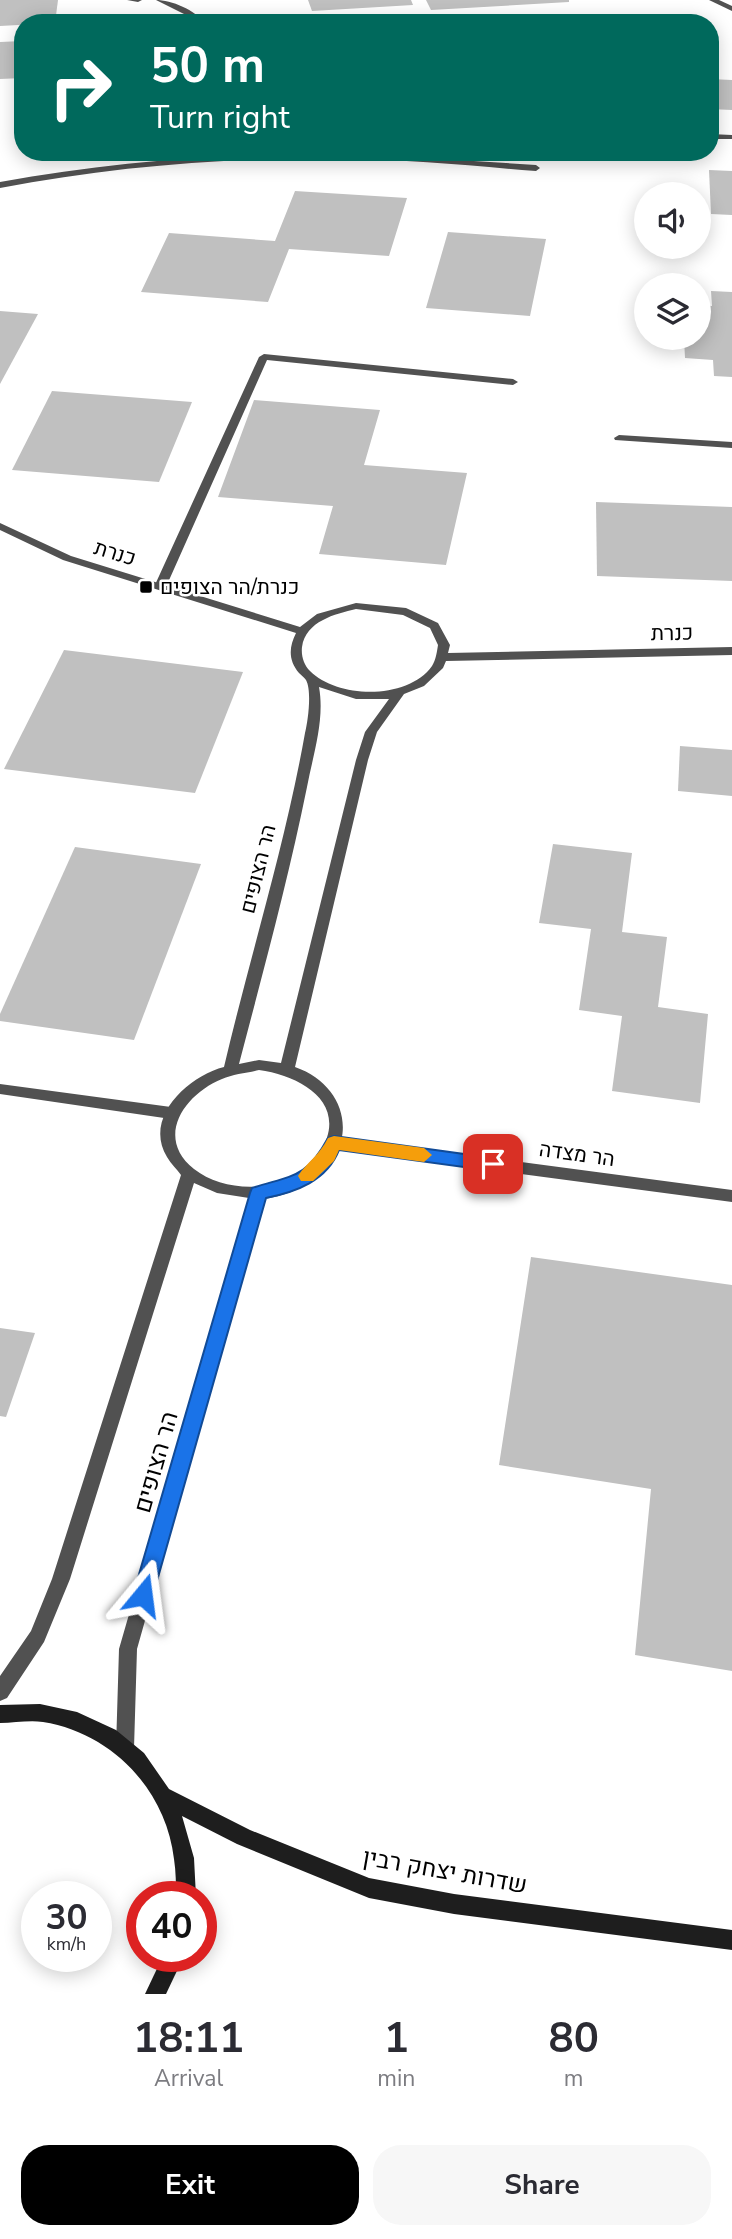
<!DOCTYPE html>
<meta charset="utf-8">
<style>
:root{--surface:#fff;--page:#f7f7f7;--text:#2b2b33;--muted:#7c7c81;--accent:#000}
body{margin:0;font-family:"Nunito Sans",Heebo,sans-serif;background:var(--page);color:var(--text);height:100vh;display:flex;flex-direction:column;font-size:26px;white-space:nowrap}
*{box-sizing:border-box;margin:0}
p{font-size:23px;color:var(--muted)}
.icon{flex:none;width:38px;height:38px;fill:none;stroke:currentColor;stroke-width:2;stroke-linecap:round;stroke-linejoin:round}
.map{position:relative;height:1994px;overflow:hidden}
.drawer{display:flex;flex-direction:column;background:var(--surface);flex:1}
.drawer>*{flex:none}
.banner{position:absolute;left:14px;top:14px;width:705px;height:147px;border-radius:28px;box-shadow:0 4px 18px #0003;background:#00695c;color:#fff;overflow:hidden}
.tools{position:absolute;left:634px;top:182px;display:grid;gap:14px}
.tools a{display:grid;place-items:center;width:77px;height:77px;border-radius:50%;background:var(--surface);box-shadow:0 4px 18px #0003;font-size:35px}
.speed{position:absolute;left:21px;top:1881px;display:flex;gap:14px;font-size:35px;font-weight:700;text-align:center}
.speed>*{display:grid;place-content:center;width:91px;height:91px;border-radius:50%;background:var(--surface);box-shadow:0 4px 18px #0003;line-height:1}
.speed small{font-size:18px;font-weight:400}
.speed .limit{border:10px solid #d22;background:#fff;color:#111}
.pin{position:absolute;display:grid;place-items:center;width:60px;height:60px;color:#fff;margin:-30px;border-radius:14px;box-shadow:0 4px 10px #0006}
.me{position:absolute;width:77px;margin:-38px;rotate:16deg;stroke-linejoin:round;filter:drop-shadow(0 0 5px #0008)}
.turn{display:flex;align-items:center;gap:24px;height:147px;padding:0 21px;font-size:32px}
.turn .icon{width:91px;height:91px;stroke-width:2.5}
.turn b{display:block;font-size:49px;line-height:60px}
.eta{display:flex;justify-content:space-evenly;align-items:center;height:119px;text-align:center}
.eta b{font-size:42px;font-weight:700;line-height:49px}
.primary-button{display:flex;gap:14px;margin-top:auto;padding:14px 21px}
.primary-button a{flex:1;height:80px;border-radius:28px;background:var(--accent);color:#fff;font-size:28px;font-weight:700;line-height:80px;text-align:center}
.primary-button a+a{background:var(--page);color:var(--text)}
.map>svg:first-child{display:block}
.building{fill:#c0c0c0}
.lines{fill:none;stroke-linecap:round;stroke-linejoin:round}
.service{fill:#515151;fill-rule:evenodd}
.minor{fill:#515151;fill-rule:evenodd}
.tertiary{fill:#515151;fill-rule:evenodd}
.secondary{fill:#1e1e1e;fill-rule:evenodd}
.route{fill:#1a73e8;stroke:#114b97;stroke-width:2}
.slow{fill:#f59e0b}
.poi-dot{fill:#000;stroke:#fff;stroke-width:2.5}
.labels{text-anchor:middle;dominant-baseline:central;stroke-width:5;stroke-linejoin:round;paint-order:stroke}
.street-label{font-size:21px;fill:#000;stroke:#fff}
.poi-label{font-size:21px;fill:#000;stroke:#fff;text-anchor:start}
.near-street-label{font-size:24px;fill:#000;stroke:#fff}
</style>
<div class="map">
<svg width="732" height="1994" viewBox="0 0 732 1994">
<rect width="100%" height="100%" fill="#fff"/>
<g class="building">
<path d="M0 0H58L55 23 0 26Z"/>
<path d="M308 0H411L413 5 312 11Z"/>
<path d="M426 0H569V2L431 10Z"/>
<path d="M23 41V78L0 79V42Z"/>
<path d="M710 79 732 80V110L710 109Z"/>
<path d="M709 170 732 171V215L711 214Z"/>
<path d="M295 191 407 198 389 256 289 249 268 302 141 292 169 233 275 241Z"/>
<path d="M448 232 546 239 530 316 426 308Z"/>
<path d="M711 291 732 292V377L714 376 713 360 685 358 684 338H698V305L712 306Z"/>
<path d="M0 311 38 314 0 384Z"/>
<path d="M52 391 192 402 159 482 12 470Z"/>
<path d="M254 400 380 410 364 465 467 473 446 565 319 554 333 506 218 497Z"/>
<path d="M596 502 732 507V581L597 576Z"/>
<path d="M64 650 243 672 195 793 4 769Z"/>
<path d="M680 746 732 750V796L678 791Z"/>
<path d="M553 844 632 853 622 932 667 937 658 1007 708 1014 700 1103 612 1091 622 1016 579 1010 591 929 539 923Z"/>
<path d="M75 847 201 864 134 1040 0 1021V1014Z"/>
<path d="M531 1257 732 1285V1671L635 1655 651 1489 499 1465Z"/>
<path d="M0 1328 35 1333 6 1417 0 1416Z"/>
</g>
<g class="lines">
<g class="service">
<path d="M156 0C171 0 196 10 204 23H196L194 19Z"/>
<path d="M710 134 732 135V139H710Z"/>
<path d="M264 354 513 379 518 382 513 385 267 360 166 587 164 589H156L154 587 259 357Z"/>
</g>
<g class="minor">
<path d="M127 0H142L138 2Z"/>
<path d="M709 0H719L732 6V11Z"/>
<path d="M345 153 536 165 540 168 536 171C472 166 408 159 345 159 229 157 114 166 0 188V182C114 161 229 153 345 153Z"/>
<path d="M619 435 732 442V448L615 440 614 438Z"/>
<path d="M0 1084 171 1107 176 1109 178 1113 176 1117 171 1119 0 1094Z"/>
<path d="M334 1137 732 1190V1202L334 1149 329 1147 327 1143 329 1139Z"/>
</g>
<path class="tertiary" d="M0 523 71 556 300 627 317 614 356 603 406 608 438 623 450 645 448 653 732 647V655L446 661 443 668 424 686 404 694 377 732 368 760 295 1067C347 1085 361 1143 315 1179 301 1190 282 1196 264 1199L137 1649 134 1748 132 1755 125 1757 118 1755 116 1748 119 1649 249 1198 217 1193 194 1183 70 1579 44 1642 7 1698 0 1701V1676L31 1631 52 1579 181 1175C177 1169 171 1164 167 1157 143 1118 188 1076 224 1067 250 956 285 846 305 733 308 721 312 691 306 680 304 677 301 675 299 673 288 660 289 647 296 633L63 560 0 530ZM356 609 403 615 430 628 438 645C437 651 436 660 432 666 408 700 338 699 310 671 304 665 301 656 302 647 306 621 335 614 356 609ZM319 687 356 699H389L365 732 356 760 281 1063 259 1060 239 1064C263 972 288 881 307 787 313 755 325 720 319 687ZM259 1070C302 1076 351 1104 319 1154 294 1193 228 1196 194 1169 154 1137 185 1094 222 1079 233 1074 247 1073 259 1070Z"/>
<g class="secondary">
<path d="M40 1704 77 1712 116 1730 144 1753 169 1789 250 1830 369 1878 454 1894 732 1930V1950L454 1914 369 1898 237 1844 182 1816 194 1858 196 1897H176C176 1885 176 1872 174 1859 166 1790 112 1733 43 1722 29 1720 14 1723 0 1723V1705Z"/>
<path d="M163 1956H184L166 1994H145Z"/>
</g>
</g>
<path class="route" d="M334 1136 493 1158 502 1164 493 1171 339 1150C327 1181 296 1192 266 1198L153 1595 150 1602 143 1605 136 1602 133 1595 250 1193 252 1188C292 1175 306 1179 328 1138Z"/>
<path class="slow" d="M334 1136 424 1148 432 1155 424 1162 339 1150 334 1161 313 1181H301L298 1176C307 1162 319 1156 328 1138Z"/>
<rect class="poi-dot" x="139" y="580" width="14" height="14" rx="3.5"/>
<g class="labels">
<g class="street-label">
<text transform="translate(115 553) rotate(17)">כנרת</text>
<text transform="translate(672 633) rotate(-1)">כנרת</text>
<text transform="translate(258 869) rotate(-76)">הר הצופים</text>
<text transform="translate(577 1154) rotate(8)">הר מצדה</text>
</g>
<g class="poi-label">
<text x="160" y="587">כנרת/הר הצופים</text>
</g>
<g class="near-street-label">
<text transform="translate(156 1462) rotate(-74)">הר הצופים</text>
<text transform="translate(445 1871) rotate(10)">שדרות יצחק רבין</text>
</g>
</g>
</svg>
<div class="tools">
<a><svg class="icon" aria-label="sound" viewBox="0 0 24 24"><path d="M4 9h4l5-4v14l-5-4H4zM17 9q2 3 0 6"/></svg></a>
<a><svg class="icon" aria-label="layers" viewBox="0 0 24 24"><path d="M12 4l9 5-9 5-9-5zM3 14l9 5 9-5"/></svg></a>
</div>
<div class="speed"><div>30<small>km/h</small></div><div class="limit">40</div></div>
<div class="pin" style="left:493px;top:1164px;background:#d93025"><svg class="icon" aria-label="arrive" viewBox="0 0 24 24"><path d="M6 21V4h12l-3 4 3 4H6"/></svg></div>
<svg class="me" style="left:143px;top:1595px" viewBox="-20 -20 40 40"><path d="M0-17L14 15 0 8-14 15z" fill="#1a73e8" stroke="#fff" stroke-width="4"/></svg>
<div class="banner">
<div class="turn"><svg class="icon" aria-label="right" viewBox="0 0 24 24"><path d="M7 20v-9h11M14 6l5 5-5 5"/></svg><div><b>50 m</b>Turn right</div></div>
</div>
</div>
<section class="drawer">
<div class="eta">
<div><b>18:11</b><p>Arrival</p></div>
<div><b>1</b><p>min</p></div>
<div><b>80</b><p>m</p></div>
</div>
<div class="primary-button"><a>Exit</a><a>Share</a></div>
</section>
